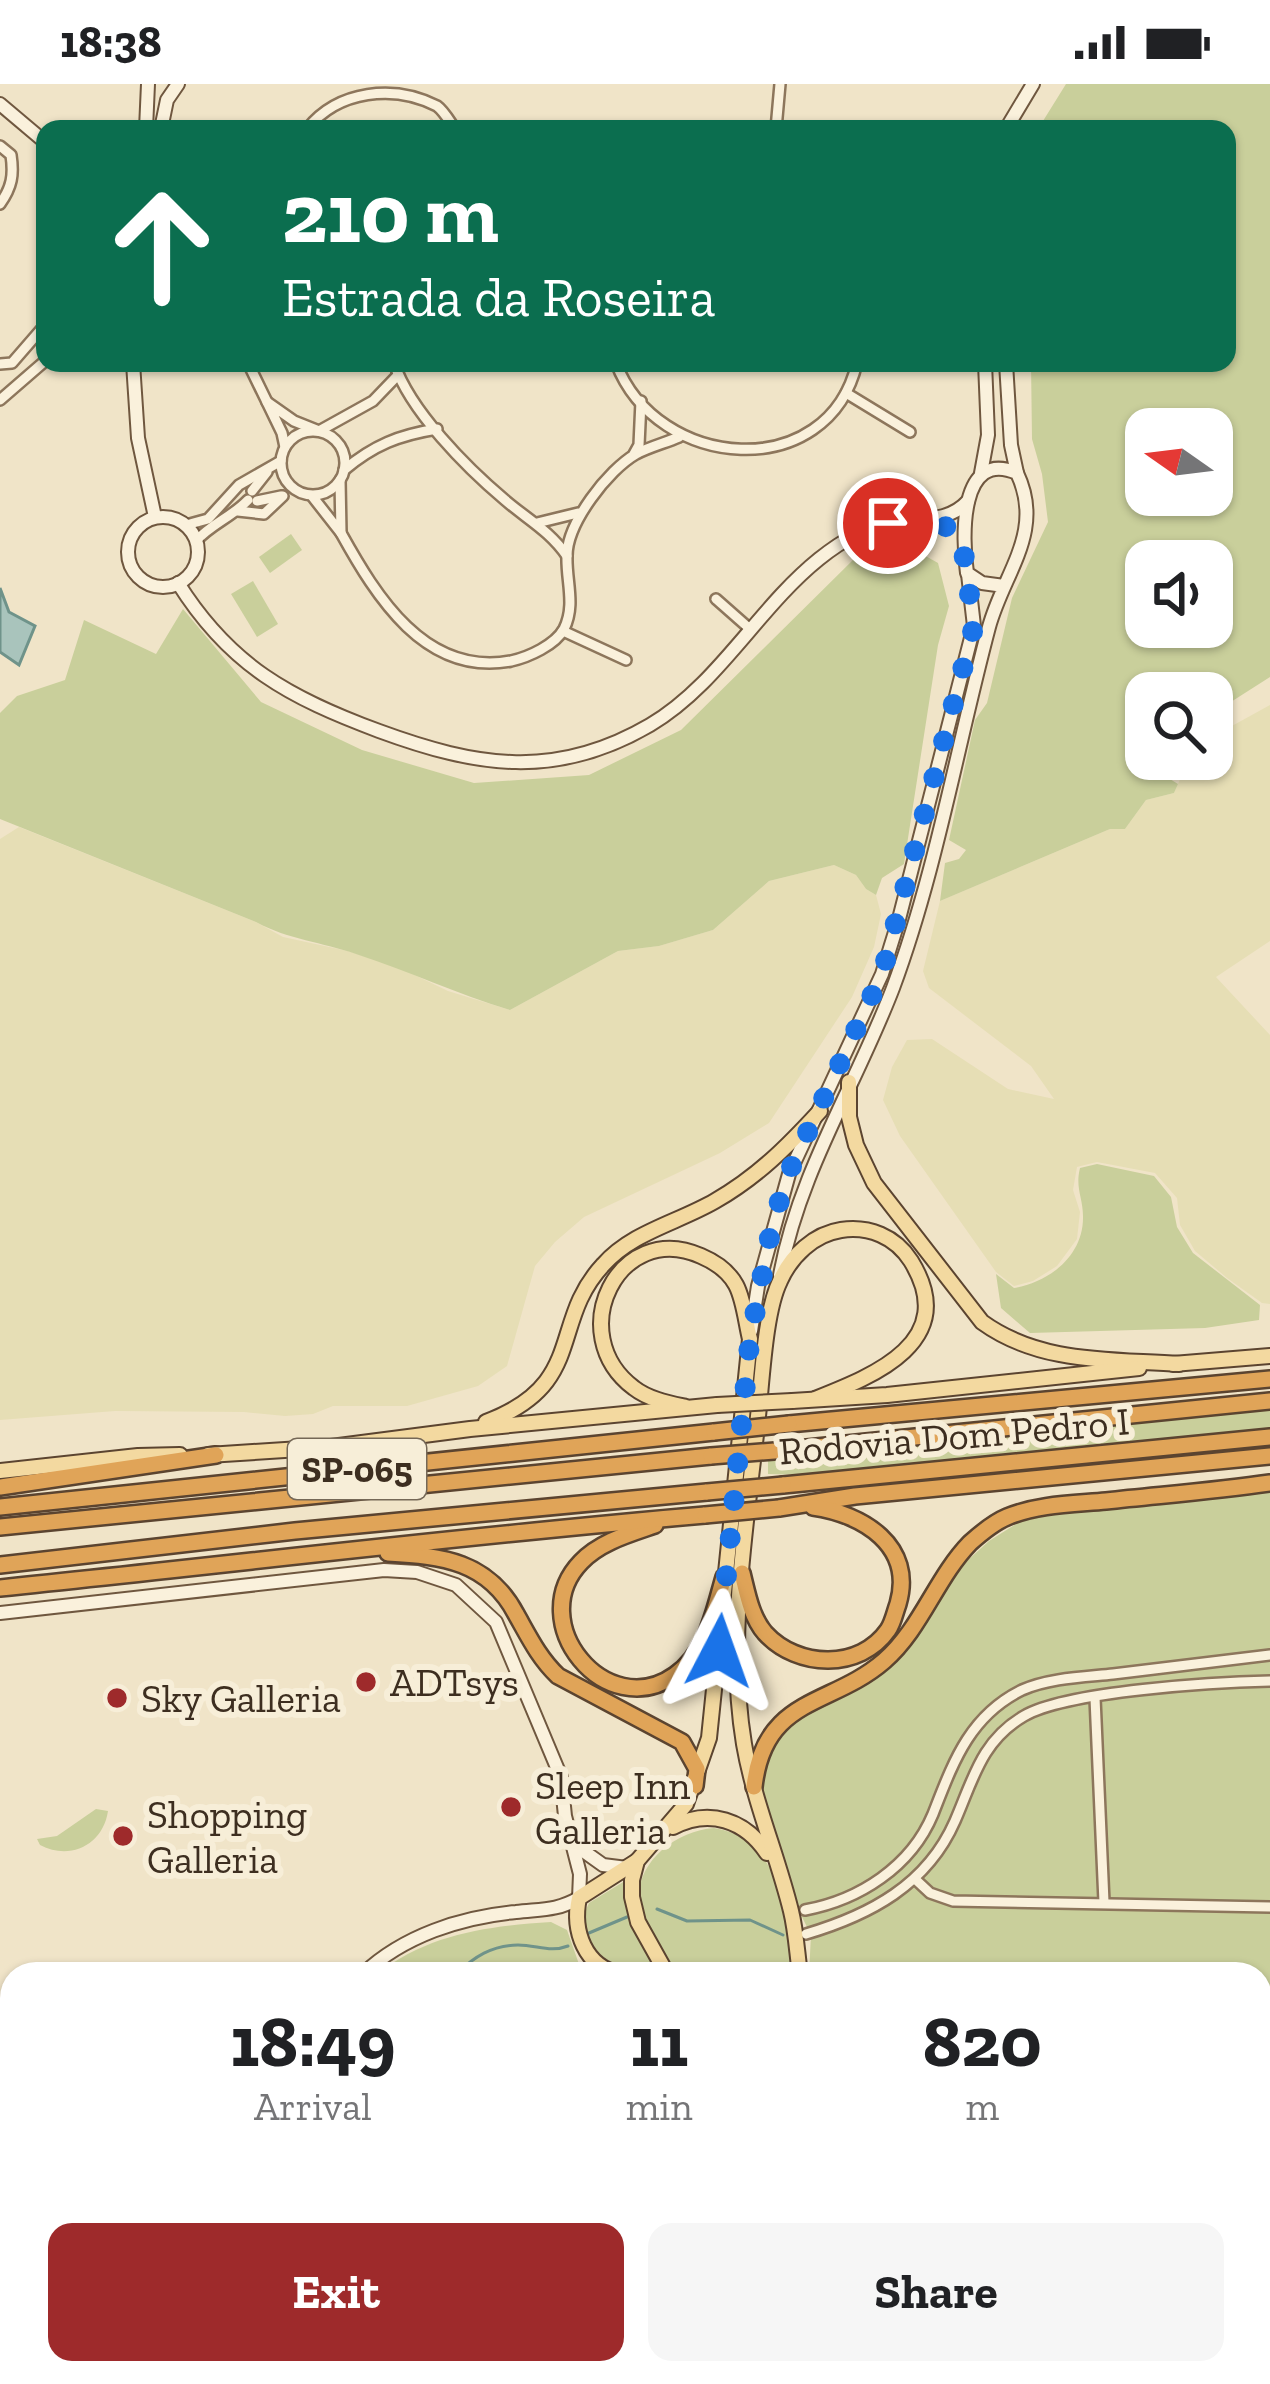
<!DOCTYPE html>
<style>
:root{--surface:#fff;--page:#f6f6f6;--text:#202124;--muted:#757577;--accent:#9e2a2b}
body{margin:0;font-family:"Zilla Slab",serif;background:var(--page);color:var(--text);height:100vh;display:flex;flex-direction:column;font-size:45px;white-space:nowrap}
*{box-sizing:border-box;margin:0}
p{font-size:39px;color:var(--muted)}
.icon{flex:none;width:66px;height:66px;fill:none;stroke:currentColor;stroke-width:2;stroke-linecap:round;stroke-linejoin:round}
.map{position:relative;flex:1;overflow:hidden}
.side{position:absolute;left:0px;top:1878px;width:1272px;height:423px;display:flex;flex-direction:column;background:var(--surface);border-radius:36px 36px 0 0;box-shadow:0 3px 9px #0004}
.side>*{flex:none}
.hud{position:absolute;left:36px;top:36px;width:1200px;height:252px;border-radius:24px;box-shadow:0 3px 9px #0004;background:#0b6e4f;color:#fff;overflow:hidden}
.needle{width:78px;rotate:284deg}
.controls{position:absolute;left:1125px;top:324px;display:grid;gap:24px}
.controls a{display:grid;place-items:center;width:108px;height:108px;border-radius:24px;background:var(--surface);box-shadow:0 3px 9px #0004;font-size:60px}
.pin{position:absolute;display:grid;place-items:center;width:102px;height:102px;color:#fff;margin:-51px;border:6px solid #fff;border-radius:50%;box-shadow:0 3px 12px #0007}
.me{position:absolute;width:132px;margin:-66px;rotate:4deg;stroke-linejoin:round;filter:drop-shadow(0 0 9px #0008)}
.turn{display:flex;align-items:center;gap:42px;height:252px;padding:0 48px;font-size:54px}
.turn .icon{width:156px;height:156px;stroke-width:2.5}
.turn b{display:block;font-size:84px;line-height:102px}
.eta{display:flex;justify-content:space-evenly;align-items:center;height:204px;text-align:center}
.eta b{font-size:72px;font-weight:700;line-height:84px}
.cta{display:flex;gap:24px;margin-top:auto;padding:24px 48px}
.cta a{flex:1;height:138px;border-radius:24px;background:var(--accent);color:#fff;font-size:48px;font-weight:700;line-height:138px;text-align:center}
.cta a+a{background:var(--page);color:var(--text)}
.status{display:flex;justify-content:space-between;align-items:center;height:84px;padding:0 60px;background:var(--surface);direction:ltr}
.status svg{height:33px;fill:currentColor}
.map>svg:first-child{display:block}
.farmland{fill:#e6deb5}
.green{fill:#c9cf9b;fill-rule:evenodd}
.water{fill:#a9c4bc;stroke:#6f938a;stroke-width:3}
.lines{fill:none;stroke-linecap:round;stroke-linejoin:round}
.stream{stroke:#6f938a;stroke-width:3}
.street-casing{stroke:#8d765c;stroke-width:14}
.secondary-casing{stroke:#6f573f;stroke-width:16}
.primary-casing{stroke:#5b4430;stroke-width:18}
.highway-casing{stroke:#5b4430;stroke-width:20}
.street{stroke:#faf1dc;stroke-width:9}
.secondary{stroke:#faf1dc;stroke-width:12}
.primary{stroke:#f3d9a0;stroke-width:14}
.highway{stroke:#e0a458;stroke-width:15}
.primary-bridge-casing{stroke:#5b4430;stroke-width:18;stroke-linecap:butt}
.highway-bridge-casing{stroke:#5b4430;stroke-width:20;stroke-linecap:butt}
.primary-bridge{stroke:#f3d9a0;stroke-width:14}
.highway-bridge{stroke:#e0a458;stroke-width:15}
.route{stroke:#1a73e8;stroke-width:21;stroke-dasharray:0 37.8}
.poi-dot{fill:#9e2a2b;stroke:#f7eed8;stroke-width:4.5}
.labels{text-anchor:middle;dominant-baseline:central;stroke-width:12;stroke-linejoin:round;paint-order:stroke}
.shield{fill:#f7eed8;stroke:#756857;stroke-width:3}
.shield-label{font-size:36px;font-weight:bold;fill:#3d2e20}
.street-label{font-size:39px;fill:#3d2e20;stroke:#f7eed8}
.poi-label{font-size:39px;fill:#3d2e20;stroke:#f7eed8;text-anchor:start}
</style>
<div class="status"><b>18:38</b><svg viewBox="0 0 49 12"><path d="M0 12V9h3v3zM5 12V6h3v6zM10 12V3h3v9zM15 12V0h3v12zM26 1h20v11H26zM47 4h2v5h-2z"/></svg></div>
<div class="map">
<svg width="1270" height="2300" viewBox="0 0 1270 2300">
<rect width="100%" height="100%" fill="#f0e4c8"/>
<g class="farmland">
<path d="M1270 621V857L1216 893 1270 951V1220L1262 1219 1227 1194 1195 1167 1180 1141 1177 1114 1155 1089 1097 1078 1077 1083 1073 1106 1080 1128 1077 1155 1057 1182 1033 1197 1014 1202 996 1188 900 1052 883 1016 892 983 907 956 932 955 1008 1005 1054 1015 1031 982 929 904 923 887 940 817 1110 745H1125L1146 716 1174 709 1189 675H1212V653Z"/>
<path d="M19 743 256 838 283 853 348 867 400 884 448 907 510 926 618 867 659 862 713 846 769 797 834 781 856 791 866 805 876 811 881 830 874 863 852 913 769 1039 720 1069 584 1133 555 1158 535 1182 507 1282 478 1302 407 1322H333L313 1330 285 1332 244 1328 115 1327 0 1336V755Z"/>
</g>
<g class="green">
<path d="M1066 0H1270V593L1212 630V609H1146V675H1156L1165 692 1178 700 1174 709 1146 716 1125 745H1110L940 817 945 779 959 775 966 766 949 756 975 636 987 619 1012 514 1048 438 1042 390 1032 355 1031 279H1227V45H1038ZM1146 345H1212V411H1146ZM1146 477H1212V543H1146Z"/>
<path d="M291 450 302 466 270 489 259 473Z"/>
<path d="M897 456 938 479 949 522 938 561 904 780 882 794 876 811 866 805 856 791 834 781 769 797 713 846 659 862 618 867 510 926C457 910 409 887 356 870 322 858 289 856 256 838L0 735V629L17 612 65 596 84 536 156 570 183 525 261 618 362 666 474 699 589 691 681 646 854 475Z"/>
<path d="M253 497 278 540 257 553 231 510Z"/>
<path d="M1097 1080 1154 1092 1171 1113 1177 1143 1193 1169 1260 1221 1259 1236 1205 1244 1030 1249 1001 1224 996 1190 1014 1204C1050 1198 1084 1171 1083 1132 1083 1114 1075 1104 1080 1084Z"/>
<path d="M1270 1326V1344L807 1391 768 1390V1376Z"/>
<path d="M1270 1399V2226L1260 2222V1890H809L811 1851 777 1783 756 1686 777 1651 882 1579 936 1522 957 1486 989 1457 1043 1423Z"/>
<path d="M96 1725 108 1727C103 1761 70 1777 40 1761L37 1755 57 1752Z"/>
<path d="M714 1744C782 1754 787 1834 794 1890H674C664 1872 649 1852 642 1833 626 1786 671 1747 714 1744Z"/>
<path d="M628 1795 663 1890C624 1889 564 1869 589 1819Z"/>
<path d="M551 1838 567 1846 580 1883 575 1890H377C428 1850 488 1842 551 1838Z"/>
<path d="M12 2259V2289H119L109 2300H0V2271Z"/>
</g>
<path class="water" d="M0 504 9 528 35 542 19 581 0 568Z"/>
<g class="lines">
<g class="stream">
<path d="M657 1825 687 1837 750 1836 783 1851"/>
<path d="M589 1849 627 1833"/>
<path d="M456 1890C474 1873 492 1861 518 1861 537 1861 550 1869 568 1862"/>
<path d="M1260 2010 1270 2024"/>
<path d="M25 2300 36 2289"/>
</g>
<g class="street-casing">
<g id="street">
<path d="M307 45C338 6 394 0 437 22 444 27 450 38 455 45"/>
<path d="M776 45 780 0"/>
<path d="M0 62 11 71C14 91 12 103 0 120"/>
<path d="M248 279 267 318"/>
<path d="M394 279C410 327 467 384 505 416 527 435 550 447 567 472"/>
<path d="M616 279C657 387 828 401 857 279"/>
<path d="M0 280 12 279 45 241"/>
<path d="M846 309 910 348"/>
<path d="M0 316 45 277"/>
<circle cx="313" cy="379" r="32"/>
<path d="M285 363 282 349 267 318 294 337 319 347 373 317 398 291"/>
<path d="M634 370 639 361 641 317"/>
<path d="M344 386C374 361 399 351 437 345"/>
<path d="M252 407 267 388"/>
<path d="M312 412 341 449 340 396"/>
<path d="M257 417 281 412"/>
<path d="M238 427 264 430 283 412"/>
<path d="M537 439 578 429"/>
<path d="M186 441 208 435 239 401 281 377"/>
<path d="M341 449C376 512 425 593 511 577 529 573 555 561 564 545 576 521 566 497 567 472 567 439 608 386 636 370 649 363 665 359 679 353"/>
<path d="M196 457C211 440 232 433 248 416"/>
<path d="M716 515 750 545"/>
<path d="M563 547 626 576"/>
<path d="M1095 1614 1104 1818"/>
<path d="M915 1795 930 1809 953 1817 1270 1823"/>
<path d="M805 1826C859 1816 911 1783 933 1730 953 1679 969 1632 1022 1606 1049 1594 1084 1593 1113 1590 1166 1584 1218 1577 1270 1571"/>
<path d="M806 1850C870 1831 927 1801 955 1737 973 1696 981 1657 1024 1632 1066 1607 1218 1598 1270 1597"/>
<path d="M0 2052 12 2049"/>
<path d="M1260 2226 1270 2229"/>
<path d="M230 2289 235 2300"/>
<path d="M329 2289 337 2300"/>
<path d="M216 2300 229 2289"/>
<path d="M658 2300 685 2289"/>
<path d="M897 2300 899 2289"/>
<path d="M974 2300 977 2289"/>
<path d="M1052 2300 1055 2289"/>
<path d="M1125 2300 1128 2289"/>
<path d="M1201 2300 1204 2289"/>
</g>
</g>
<g class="secondary-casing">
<g id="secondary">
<path d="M0 20 45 58"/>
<path d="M146 45 148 0"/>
<path d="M161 45 167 16 178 0"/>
<path d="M1006 45 1033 0"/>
<path d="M133 279 138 354 155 433"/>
<path d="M1006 279 1011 361 1017 389"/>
<path d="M981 389 988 351 985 279"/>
<circle cx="163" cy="468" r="35"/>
<path d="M178 499C230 582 290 614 379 647 477 683 556 696 650 641 718 601 758 524 819 475 839 459 865 443 891 438 919 433 947 440 968 417"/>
<path d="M780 1191C799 1088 856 1001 893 904 936 788 957 663 989 543 1004 488 1045 448 1017 389 959 364 962 454 967 489L982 499 1004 502"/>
<path d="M751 1247 758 1202 789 1090 882 890 899 835 974 542 968 490"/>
<path d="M0 1529 384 1486 417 1488 456 1501 496 1538 561 1693 565 1732 580 1790 579 1814C557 1827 541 1825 516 1828 461 1833 403 1852 363 1890"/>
<path d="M575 1761 603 1781 627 1784"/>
<path d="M0 2259 12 2247"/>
<path d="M119 2300 129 2289"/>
</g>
</g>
<g class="primary-casing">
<g id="primary">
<path d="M849 998V1033L856 1061 874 1099 982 1238C1040 1280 1110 1275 1179 1280"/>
<path d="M1173 1280 1270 1272"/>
<path d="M792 1317 887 1311 1139 1284"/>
<path d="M486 1338C587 1300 549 1239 603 1181 632 1148 677 1139 715 1117 757 1093 787 1063 820 1027"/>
<path d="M208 1371 331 1363 470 1345 717 1321"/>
<path d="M0 1387 138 1372 180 1371"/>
<path d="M673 1743C709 1724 745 1736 767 1769"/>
<path d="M620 1890C585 1883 572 1847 579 1814L637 1777"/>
<path d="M667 1890 638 1838 632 1813V1796L637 1777 686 1720 709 1654 750 1255C746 1239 744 1216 736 1201 729 1188 715 1178 701 1172 619 1135 562 1250 634 1304 648 1315 668 1319 686 1323"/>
<path d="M800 1890C797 1869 796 1847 791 1827 777 1770 754 1718 744 1660 726 1552 747 1439 758 1332 762 1296 765 1227 780 1197 791 1172 814 1150 841 1146 869 1142 895 1152 911 1177 961 1258 873 1292 815 1315"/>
<path d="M814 2289 818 2300"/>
<path d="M834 2289 838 2300"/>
</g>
</g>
<g class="highway-casing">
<g id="highway">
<path d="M789 1340 1270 1295"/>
<path d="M787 1366 1270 1317"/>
<path d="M783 1401 1270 1353"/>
<path d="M0 1403 216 1371"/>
<path d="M0 1423 714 1348"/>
<path d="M779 1424 855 1412 1270 1372"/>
<path d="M655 1441C629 1450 600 1458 581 1478 523 1538 606 1640 675 1591 707 1569 714 1527 724 1493"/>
<path d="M0 1443 711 1372"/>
<path d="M388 1469C442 1472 488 1477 516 1530 529 1553 539 1574 558 1592L682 1658 697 1685 695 1702"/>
<path d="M0 1481 295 1447 707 1408"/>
<path d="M742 1489C747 1509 751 1533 765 1549 798 1585 860 1586 888 1546 893 1539 895 1528 898 1520 915 1462 863 1430 813 1423"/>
<path d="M0 1504C235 1480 470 1451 705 1431"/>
<path d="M754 1703C764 1612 831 1623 884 1577 921 1545 936 1494 970 1459 980 1450 995 1438 1007 1433 1038 1420 1074 1420 1106 1417 1161 1411 1216 1407 1270 1399"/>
</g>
</g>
<use href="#street" class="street"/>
<use href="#secondary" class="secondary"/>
<use href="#primary" class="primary"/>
<use href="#highway" class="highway"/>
<g class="primary-bridge-casing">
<path id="primary-bridge" d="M717 1321 792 1317"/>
</g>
<g class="highway-bridge-casing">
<g id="highway-bridge">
<path d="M714 1348 789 1340"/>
<path d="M711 1372 787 1366"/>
<path d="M707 1408 783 1401"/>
<path d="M705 1431 779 1424"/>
</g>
</g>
<use href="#primary-bridge" class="primary-bridge"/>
<use href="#highway-bridge" class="highway-bridge"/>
</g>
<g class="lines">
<path class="route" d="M719 1567 750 1255 772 1141 788 1090 882 890 974 542 962 457 949 444 930 436 888 439"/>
</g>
<g class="poi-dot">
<circle cx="366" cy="1598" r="12"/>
<circle cx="117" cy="1614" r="12"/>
<circle cx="511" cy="1723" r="12"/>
<circle cx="123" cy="1752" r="12"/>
</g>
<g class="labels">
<rect class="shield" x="288" y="1355" width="138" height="60" rx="9"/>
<g class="shield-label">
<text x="357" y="1385">SP-065</text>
</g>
<g class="street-label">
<text transform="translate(954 1352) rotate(-5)">Rodovia Dom Pedro I</text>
</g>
<g class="poi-label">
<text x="390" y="1598">ADTsys</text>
<text x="141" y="1614">Sky Galleria</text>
<text x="535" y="1701">Sleep Inn<tspan x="535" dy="45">Galleria</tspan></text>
<text x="147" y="1730">Shopping<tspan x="147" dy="45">Galleria</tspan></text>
</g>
</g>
</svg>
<div class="controls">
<a><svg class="needle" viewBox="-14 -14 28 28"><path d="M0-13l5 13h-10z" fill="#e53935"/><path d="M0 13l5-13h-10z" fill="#757577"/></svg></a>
<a><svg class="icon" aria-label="sound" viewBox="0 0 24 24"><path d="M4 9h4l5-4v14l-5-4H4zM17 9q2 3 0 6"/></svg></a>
<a><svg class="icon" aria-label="search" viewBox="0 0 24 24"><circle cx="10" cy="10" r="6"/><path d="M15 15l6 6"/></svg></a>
</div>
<div class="pin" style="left:888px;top:439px;background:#d93025"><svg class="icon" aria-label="arrive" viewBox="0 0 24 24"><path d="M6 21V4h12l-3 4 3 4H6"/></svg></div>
<svg class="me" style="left:719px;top:1567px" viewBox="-20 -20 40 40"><path d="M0-17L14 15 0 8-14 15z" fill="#1a73e8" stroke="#fff" stroke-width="4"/></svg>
<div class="hud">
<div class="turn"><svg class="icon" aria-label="ahead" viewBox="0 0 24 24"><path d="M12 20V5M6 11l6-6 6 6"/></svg><div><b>210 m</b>Estrada da Roseira</div></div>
</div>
<section class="side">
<div class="eta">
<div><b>18:49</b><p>Arrival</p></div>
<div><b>11</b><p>min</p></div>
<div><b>820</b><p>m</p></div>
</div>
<div class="cta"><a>Exit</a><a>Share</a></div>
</section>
</div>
